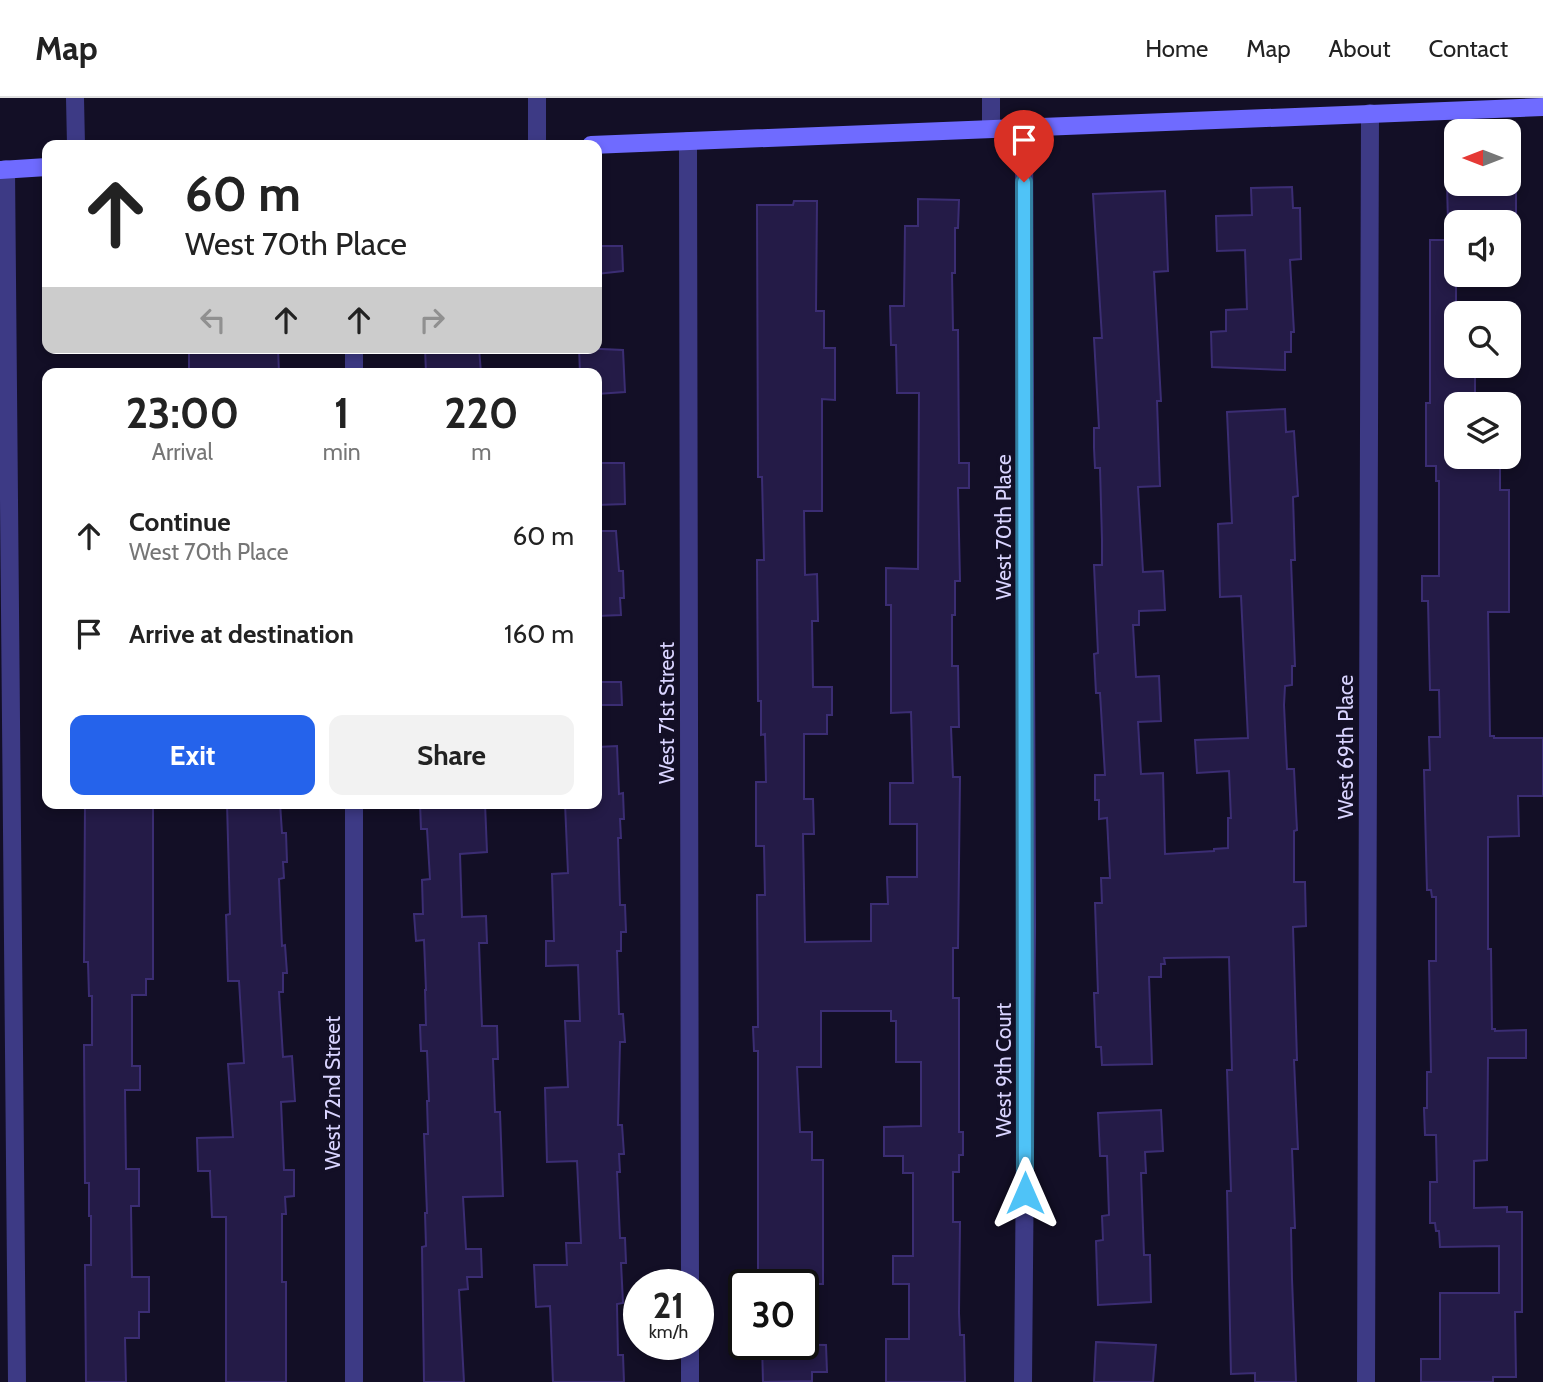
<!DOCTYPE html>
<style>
:root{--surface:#fff;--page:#f2f2f2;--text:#222;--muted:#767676;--line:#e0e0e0;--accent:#2563eb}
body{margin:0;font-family:Cabin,sans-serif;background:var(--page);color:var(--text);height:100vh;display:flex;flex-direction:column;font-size:26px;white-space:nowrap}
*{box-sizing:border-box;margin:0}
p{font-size:23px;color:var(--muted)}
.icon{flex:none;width:38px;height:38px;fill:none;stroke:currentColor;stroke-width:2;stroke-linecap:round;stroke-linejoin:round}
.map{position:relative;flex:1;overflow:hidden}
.panel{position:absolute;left:42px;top:270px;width:560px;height:441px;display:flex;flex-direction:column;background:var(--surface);border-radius:14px;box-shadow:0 4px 10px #0003}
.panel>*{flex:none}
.hud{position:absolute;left:42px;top:42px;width:560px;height:214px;border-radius:14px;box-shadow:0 4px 10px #0003;background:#fff;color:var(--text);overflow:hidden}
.needle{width:46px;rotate:270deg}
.fabs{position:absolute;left:1444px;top:21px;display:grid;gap:14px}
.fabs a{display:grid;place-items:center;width:77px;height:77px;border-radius:14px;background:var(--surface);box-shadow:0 4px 10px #0003;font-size:35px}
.speed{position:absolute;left:623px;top:1171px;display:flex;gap:14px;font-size:35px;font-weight:700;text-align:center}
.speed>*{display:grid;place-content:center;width:91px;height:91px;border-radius:50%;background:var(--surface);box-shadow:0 4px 10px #0003;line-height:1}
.speed small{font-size:18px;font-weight:400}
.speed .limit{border:4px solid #111;border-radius:10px;background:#fff;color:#111}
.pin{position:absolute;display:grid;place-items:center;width:60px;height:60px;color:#fff;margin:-72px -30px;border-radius:50% 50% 50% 0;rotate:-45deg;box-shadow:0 0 7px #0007}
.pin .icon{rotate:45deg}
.me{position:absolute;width:77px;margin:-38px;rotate:0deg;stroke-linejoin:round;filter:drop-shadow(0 0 5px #0008)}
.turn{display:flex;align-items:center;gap:24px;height:147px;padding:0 28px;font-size:32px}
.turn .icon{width:91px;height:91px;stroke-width:2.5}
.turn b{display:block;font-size:49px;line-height:60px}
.lanes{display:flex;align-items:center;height:66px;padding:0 28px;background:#0003;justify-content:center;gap:35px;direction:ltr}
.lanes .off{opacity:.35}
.eta{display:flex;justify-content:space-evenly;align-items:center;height:119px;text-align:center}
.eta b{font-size:42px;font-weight:700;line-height:49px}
.primary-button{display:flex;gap:14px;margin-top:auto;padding:14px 28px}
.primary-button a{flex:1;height:80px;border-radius:14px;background:var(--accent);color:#fff;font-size:28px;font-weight:700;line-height:80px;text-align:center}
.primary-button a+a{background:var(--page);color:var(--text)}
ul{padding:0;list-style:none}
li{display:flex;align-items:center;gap:21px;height:98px;padding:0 28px}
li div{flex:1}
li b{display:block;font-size:26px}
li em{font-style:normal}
header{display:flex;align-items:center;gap:42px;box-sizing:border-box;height:98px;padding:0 35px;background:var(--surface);border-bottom:2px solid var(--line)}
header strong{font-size:33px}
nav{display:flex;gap:38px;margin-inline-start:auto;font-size:24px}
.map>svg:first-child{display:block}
.building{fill:#241b47;stroke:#3b2d73;stroke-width:2}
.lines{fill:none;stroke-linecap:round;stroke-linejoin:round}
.street{stroke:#3d3a85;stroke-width:18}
.secondary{stroke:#6f6bff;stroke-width:18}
.route-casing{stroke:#337fa1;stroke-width:18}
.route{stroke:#4fc3f7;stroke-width:12}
.labels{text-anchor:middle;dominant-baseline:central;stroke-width:7;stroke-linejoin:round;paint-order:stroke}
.street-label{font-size:21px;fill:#d9d4ff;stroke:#130f26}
</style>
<header>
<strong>Map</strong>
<nav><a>Home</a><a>Map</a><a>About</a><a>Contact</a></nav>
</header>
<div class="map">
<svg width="1543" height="1284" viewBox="0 0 1543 1284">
<rect width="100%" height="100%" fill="#130f26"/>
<g class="building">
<path d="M1447 86 1516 88V124H1448Z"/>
<path d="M1292 89 1293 110H1300L1301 161 1290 162 1294 234H1291V254H1285V272L1212 269 1211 234 1226 233V212L1247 211 1245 152 1217 153 1216 118 1252 117 1251 90Z"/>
<path d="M1165 93 1168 173 1154 174 1161 303H1157L1160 388 1138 389 1143 474 1163 473 1165 512 1139 513V527H1133L1136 579 1159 578 1161 623 1138 624 1141 676 1163 675 1165 756 1214 753V751L1228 750V720H1231L1229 673 1197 675 1195 642 1248 640 1241 498 1220 499 1218 426 1232 425 1227 314 1285 311 1286 334 1294 333 1298 398 1293 399 1295 462H1291L1295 568H1292V587L1285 588 1284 607 1287 671H1294L1297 732 1294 733V784H1305L1306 828 1293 829 1297 962H1294L1298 1051H1292L1295 1130H1291L1292 1181 1296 1284H1255V1275L1231 1276 1227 1093H1231L1227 972H1232L1229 859 1164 860 1165 866H1161V879H1149L1152 966 1102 967 1101 949H1096L1094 895H1098L1095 805H1102L1101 780H1110L1107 720 1099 721V702H1095V677H1105L1100 595H1096L1094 556 1098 555 1094 467H1102V442L1100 370H1095L1094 350V330H1099L1094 240H1102L1093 96Z"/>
<path d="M918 101 959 102 958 130H955V175H952L953 232H958L959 365H969V390H958L960 483H955V517H952V568H958L959 629H951L953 679H960L958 850H953V900H959V1034H963V1057H959V1074H953V1124H960L959 1215 960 1237H964L965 1284H886V1241H909V1186H893V1158H913V1075H903V1058H884V1029L921 1028V964H896V923H891V913H821V969H797L800 1034H812V1062H823V1186H758V953H754L753 929H758L757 797H765L764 748H756V684H766L765 636 761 637V603H758L757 462H764L762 379H758L757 107H793L794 103H817L816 213H824V250H835V302L822 301V413H804L805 477 817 476 818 523H812L813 589H832V617H827V636H804V701H813L814 736H803L805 844 871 843V806H888L887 779H917V726H890V685H913L911 614 891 615V507H886V470L918 471 919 295H897L896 247H891L890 208H904L905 128H918Z"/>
<path d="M1430 142H1456V268H1475V306H1456V359H1500V392H1509V514H1488L1490 638H1494V640H1543V698H1518L1519 738 1488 739V851H1491L1492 931H1495V933L1526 932V960H1488L1487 1062 1474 1063V1110L1507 1109V1114H1522V1214H1515L1516 1279H1493V1284H1421V1261H1440V1195H1499V1148L1440 1149 1439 1133H1436L1435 1125H1430V1084H1437L1436 1037H1425L1424 1010H1427V974H1431L1429 863H1436V799H1432L1431 792H1427L1424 672H1430L1429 639H1440L1439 592H1430L1428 503H1422V478H1439V383H1436V368H1426V305H1430Z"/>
<path d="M597 148H622L623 173 597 176Z"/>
<path d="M278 250 279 275 189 274V254Z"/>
<path d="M425 250H479L481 275H426Z"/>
<path d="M579 250 623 252 625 294 597 296V275H580Z"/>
<path d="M597 365H624L625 406 597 407Z"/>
<path d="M597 433H616L619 473H623L624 500H620L621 517 597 518Z"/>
<path d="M597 584H621L622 607H597Z"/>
<path d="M617 648 619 696 623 695 624 721H620L621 740H618L620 807H625L626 834H621V853H617L619 916H623L625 944H620L618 1027H622L624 1056H619L620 1074H617L620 1140H625L626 1165H621L623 1205 617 1206 618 1257H623L624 1284H553L550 1208 536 1209 534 1167H567L566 1145H581L577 1063 547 1064 545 990 568 989 565 923H580L578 867 546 868V843H554L552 776 568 775 565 705H597V649Z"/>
<path d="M85 705H153V881H146V897H132V968H140V992H125L126 1071H139V1108H131L132 1179H149V1214H139V1240H125L126 1284H86L85 1167H91V1118H89V1085H85L84 947H92V898H89L88 864H84Z"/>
<path d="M227 705H280L282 735H286L287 764H283L284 780 279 781 282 848 285 847 287 875H283V894H279L283 959 292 958 295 1003 281 1004 284 1072H294V1098L285 1099 286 1116H282V1184H286V1284H226V1119H212L210 1073H198L197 1040 233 1039 228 966 244 965 239 883H228L226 817 230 816Z"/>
<path d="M420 705H485L487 754 460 756 462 819 486 818 487 845H479L482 928H497L498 961H493L495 1014H500L503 1098 463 1099 466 1151H481L482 1179H467L468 1191 459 1192 464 1284H424L422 1149 426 1148 425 1115H427L424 1036H428L427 1003H429L427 953H421L420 927H426L425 892H426L424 842 416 843 414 816H423L422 782 430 781 427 731H421Z"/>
<path d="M1161 1012 1163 1053 1145 1054 1146 1075H1141L1144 1157H1150L1151 1204 1098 1207 1096 1143 1103 1142 1102 1118 1109 1117 1107 1058H1100L1098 1015Z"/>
<path d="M1096 1244 1156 1247 1153 1284H1094Z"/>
<path d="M762 1246 826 1247 827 1274H812V1283L763 1284Z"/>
</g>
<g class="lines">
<g class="street">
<path d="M75 0 76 47"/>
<path d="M537 0V47"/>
<path d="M991 0V31"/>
<path d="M688 43 690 1186"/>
<path d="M6 71 17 1284"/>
<path d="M354 250V275"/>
<path d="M354 705V1284"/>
<path d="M690 1246V1284"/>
<path d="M1023 1284 1027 828 1024 29"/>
<path d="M1366 1284 1370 15"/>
</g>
<g class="secondary">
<path d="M591 47 1543 9"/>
<path d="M0 72 47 69"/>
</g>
</g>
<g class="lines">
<g class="route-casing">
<path id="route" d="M1024 84 1025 1095"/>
</g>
<use href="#route" class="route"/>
</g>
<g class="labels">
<g class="street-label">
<text transform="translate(1003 429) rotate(-90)">West 70th Place</text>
<text transform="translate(666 615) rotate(-90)">West 71st Street</text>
<text transform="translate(1345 649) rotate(-90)">West 69th Place</text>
<text transform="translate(1003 972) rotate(-90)">West 9th Court</text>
<text transform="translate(332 995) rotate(-90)">West 72nd Street</text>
</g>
</g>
</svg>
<div class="fabs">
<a><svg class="needle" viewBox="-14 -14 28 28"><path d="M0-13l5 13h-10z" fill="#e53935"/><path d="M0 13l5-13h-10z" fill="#767676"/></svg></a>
<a><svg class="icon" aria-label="sound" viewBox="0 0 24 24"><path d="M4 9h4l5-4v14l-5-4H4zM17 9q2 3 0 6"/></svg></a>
<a><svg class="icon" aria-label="search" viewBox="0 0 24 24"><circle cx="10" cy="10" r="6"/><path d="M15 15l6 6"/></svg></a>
<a><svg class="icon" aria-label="layers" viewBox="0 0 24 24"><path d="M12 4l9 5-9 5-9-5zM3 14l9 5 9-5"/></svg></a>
</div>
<div class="speed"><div>21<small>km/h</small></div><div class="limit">30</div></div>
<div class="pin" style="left:1024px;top:84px;background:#d93025"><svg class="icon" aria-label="arrive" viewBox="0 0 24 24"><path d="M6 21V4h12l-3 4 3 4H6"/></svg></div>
<svg class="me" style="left:1025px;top:1095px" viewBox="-20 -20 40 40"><path d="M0-17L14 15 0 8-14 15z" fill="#4fc3f7" stroke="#fff" stroke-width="4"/></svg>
<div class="hud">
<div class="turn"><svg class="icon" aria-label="ahead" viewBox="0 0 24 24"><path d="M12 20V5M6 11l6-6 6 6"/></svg><div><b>60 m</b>West 70th Place</div></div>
<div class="lanes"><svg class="icon off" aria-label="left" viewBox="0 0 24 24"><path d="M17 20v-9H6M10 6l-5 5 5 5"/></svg><svg class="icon" aria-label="ahead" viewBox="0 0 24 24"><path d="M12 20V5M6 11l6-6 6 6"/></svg><svg class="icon" aria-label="ahead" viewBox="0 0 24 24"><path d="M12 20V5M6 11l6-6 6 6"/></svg><svg class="icon off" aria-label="right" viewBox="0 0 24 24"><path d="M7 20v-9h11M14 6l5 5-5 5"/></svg></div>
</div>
<section class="panel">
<div class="eta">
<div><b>23:00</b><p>Arrival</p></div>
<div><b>1</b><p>min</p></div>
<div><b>220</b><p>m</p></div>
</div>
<ul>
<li><svg class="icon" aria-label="ahead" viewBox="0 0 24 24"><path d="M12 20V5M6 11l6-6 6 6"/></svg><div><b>Continue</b><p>West 70th Place</p></div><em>60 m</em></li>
<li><svg class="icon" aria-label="arrive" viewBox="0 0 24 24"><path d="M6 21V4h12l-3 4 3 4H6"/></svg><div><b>Arrive at destination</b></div><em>160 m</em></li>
</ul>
<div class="primary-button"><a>Exit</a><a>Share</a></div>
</section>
</div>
